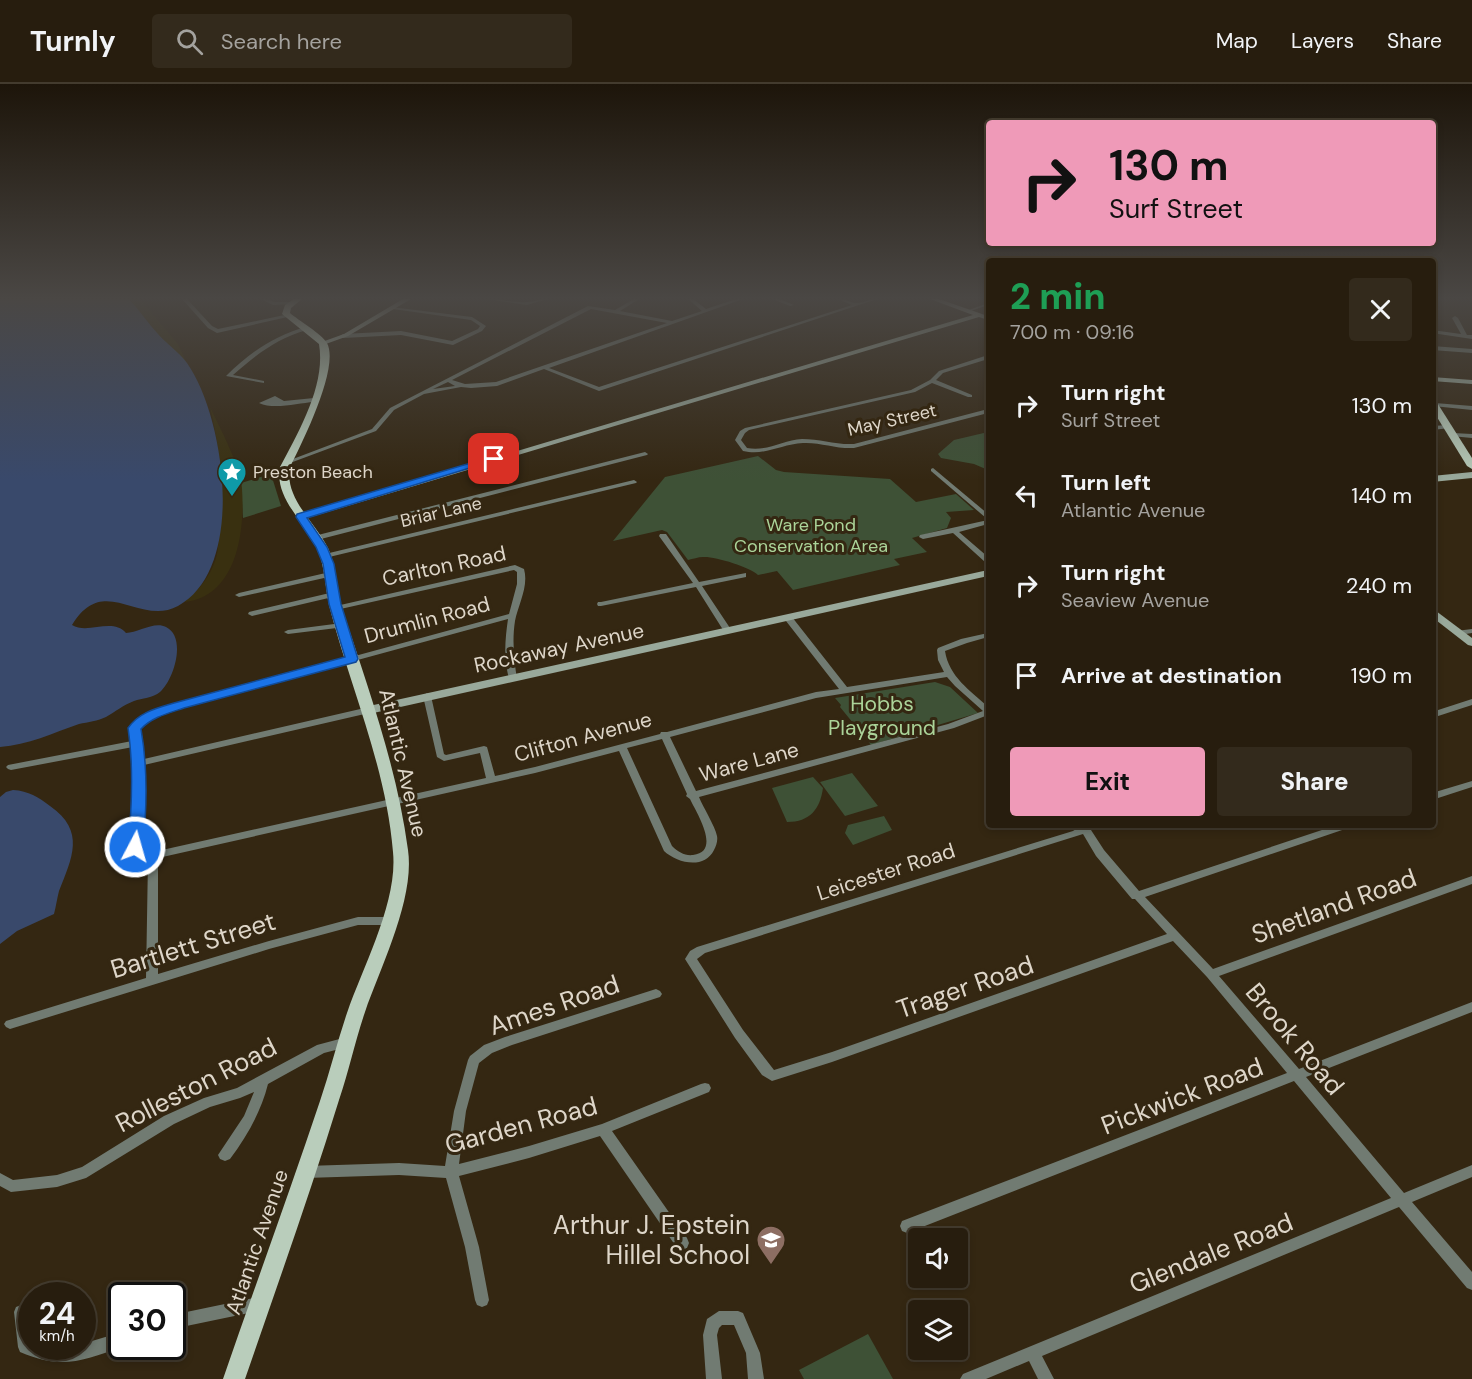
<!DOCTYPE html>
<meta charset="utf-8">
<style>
:root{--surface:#271d0e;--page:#332a1c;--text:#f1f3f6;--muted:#a4a29e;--line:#433b2e;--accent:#ef9ab8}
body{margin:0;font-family:"DM Sans",sans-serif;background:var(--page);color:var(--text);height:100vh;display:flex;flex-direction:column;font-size:22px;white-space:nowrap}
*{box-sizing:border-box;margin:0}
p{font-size:20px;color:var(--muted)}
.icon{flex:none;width:33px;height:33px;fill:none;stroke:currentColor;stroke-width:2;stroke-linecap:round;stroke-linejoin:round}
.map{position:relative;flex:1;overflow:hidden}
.side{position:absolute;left:986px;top:174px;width:450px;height:570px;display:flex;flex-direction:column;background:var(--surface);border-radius:6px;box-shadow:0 3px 9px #0003,0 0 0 2px var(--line)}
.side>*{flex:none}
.banner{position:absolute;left:986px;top:36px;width:450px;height:126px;border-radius:6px;box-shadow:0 3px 9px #0003,0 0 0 2px var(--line);background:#ef9ab8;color:#111;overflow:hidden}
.fabs{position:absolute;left:908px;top:1144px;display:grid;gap:12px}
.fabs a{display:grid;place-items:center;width:60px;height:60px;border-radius:6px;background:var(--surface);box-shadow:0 3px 9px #0003,0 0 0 2px var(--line);font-size:30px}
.speed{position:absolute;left:18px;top:1198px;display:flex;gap:12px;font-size:30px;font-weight:700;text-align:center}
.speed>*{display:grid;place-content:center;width:78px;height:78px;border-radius:50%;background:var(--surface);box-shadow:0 3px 9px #0003,0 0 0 2px var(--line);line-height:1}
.speed small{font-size:15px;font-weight:400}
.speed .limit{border:3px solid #111;border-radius:9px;background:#fff;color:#111}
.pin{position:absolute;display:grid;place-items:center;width:51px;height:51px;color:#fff;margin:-26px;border-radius:12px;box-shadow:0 3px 9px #0006}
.me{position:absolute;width:66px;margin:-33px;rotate:6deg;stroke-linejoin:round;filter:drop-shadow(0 0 4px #0008)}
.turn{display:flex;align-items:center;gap:21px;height:126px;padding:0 24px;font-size:27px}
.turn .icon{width:78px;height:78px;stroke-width:2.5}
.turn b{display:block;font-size:42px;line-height:51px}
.round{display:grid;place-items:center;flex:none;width:63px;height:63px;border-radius:6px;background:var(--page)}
.headline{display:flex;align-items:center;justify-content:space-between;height:102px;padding:0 24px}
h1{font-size:36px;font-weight:800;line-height:45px;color:#1e9e55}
.action{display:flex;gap:12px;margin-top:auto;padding:12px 24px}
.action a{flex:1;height:69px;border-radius:6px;background:var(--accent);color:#111;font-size:24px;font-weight:800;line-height:69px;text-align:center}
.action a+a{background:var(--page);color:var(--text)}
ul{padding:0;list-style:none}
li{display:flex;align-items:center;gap:18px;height:90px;padding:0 24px}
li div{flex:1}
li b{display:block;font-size:22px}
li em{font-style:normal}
header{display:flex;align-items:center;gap:36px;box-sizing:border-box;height:84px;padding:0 30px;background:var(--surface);border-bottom:2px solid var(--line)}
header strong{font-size:28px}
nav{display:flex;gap:33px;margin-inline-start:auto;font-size:21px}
.search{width:420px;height:54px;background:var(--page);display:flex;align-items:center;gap:15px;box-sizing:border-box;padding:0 21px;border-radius:6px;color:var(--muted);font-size:22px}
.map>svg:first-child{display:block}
.green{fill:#3e5136}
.sand{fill:#393010}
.water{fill:#39496b}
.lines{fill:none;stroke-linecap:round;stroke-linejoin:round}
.street{fill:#717b72;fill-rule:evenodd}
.secondary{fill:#99a99b;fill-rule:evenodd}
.primary{fill:#b9cdbb;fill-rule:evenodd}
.route{fill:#1a73e8;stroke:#114b97;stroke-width:1.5}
.labels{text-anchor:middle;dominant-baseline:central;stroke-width:6;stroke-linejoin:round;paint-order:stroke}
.far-street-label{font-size:18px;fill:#ded6c9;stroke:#342712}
.far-poi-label{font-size:18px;fill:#ded6c9;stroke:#342712;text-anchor:start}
.far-park-label{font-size:18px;fill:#abd499;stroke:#342712}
.street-label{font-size:21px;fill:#ded6c9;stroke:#342712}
.park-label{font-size:21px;fill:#abd499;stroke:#342712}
.near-street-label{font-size:26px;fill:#ded6c9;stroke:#342712}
.near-poi-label{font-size:26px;fill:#ded6c9;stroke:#342712;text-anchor:end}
</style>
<header>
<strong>Turnly</strong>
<div class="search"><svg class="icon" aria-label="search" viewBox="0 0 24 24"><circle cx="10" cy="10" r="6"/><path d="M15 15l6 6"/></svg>Search here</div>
<nav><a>Map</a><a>Layers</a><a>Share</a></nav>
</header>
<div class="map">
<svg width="1472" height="1295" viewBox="0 0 1472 1295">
<rect width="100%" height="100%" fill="#342712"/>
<g class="green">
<path d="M988 348V386L974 380 941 374 938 370 954 356Z"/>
<path d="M758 372 776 386 784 388 890 395 916 418 956 410 974 426 946 428 951 434 947 444 912 454 927 468 894 475 900 481 793 506 777 487 758 491C750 483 714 472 703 473 698 473 693 475 688 476L667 448 662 446 613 457 665 393Z"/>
<path d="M271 390 281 422 243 434 241 399Z"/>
<path d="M935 598 950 603 978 629 871 661 840 623 841 621 835 614Z"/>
<path d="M852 689 878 722 845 732 820 698Z"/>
<path d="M813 693 823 704C820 725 810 738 787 738L772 704Z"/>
<path d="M884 732 892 746 853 761 845 749 848 741Z"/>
<path d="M868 1250 893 1295H804L799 1286Z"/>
</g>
<g class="sand">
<path d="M129 215H140L178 260 187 280 158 250Z"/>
<path d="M210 323C220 344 241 383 242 405 245 447 237 513 184 518 196 508 207 497 213 482 218 472 218 462 219 451 225 408 220 365 210 323Z"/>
</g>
<g class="water">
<path d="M0 215H129C139 226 148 239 158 250 167 260 179 268 187 279 225 333 247 484 178 522 139 543 104 488 72 541 88 551 112 533 126 549 138 549 154 537 166 543 187 553 174 596 160 608 153 614 142 614 134 617 123 621 115 628 106 633 98 637 88 638 79 640 53 649 28 661 0 663Z"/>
<path d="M13 706C29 707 38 713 50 722 86 747 72 774 59 807 57 815 56 822 54 830L17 847 0 860V713L6 708Z"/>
</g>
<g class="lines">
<g class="street">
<path d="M182 215H187L212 242 218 245 289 230 292 232 217 249 208 244Z"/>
<path d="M261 215H267L274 218H291L293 219 291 220 273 221Z"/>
<path d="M487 215C499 215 516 219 527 218 534 218 540 215 547 215L527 221Z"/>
<path d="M634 215H639L620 227 672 237 702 227 688 215H693L706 225 736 215H743L549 284 599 303 852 221 838 215C845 215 851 219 857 219 864 219 870 215 877 215L599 307 544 285 497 302 471 304 461 303 424 310 394 326 376 347 290 379 285 378 372 345 390 324 588 222 615 226ZM591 225 667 239 496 298 465 300 452 296ZM448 298 455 302 433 305Z"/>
<path d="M772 215H779L794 221 790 222Z"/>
<path d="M988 219V221L968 228 966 227Z"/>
<path d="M391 223 472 233 486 242 482 247 453 261 401 251 343 254 340 252 343 250 401 247 452 257 478 245 480 242 471 236 393 225 391 224Z"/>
<path d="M1455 232 1458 234 1467 251H1472V255L1432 249V246L1461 250 1452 234Z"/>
<path d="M305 243 308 245 307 246C277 254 256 271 233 291L264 297V299L226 292C249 269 274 252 305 243Z"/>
<path d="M1432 262 1472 265V269L1432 266Z"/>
<path d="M988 271V275L943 289 936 296 972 311V313H968L932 299 915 308 749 346 745 349 741 356 747 364C767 368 783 356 802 355 820 355 836 361 854 360L988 325V329L854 364C836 365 820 358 803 359 781 360 766 372 743 367L735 356 740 347 745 344 911 306 930 296 939 287Z"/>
<path d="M275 312 284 317 314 314 317 316 314 318C298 319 274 326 259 319Z"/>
<path d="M1435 319 1472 322V326L1433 322V320Z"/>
<path d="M1448 341 1451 343 1450 344 1432 346V342Z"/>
<path d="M1453 349 1472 350V354L1451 352 1450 351Z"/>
<path d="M645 368 648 370 647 371 317 456 313 454 314 452Z"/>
<path d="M933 384 988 430V435L986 434 931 387V385Z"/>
<path d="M634 396 637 398 636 399 325 474 321 472 325 470Z"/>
<path d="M988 436V440L959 448 988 473V478H985L953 449 923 455 919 453 920 451Z"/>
<path d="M660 450H666L699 498 746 489V493L702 502 732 547 731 549H725L696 503 601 522H598L597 520 598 518H601L693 499 659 452Z"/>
<path d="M515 481 524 485C529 502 518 521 515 537 512 556 514 576 517 595L516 597H510C503 578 505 555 508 535L182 624C166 629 151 633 139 645L143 659 144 675 369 623 373 626 369 629 144 681V718L140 762 145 767 153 768 486 694 480 669 444 677 437 673 423 612 427 609 431 612 444 670 446 671 484 662 487 663 495 692 535 683 660 650 661 648H667L816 608 839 605 786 537 785 535 789 533H792L847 603 944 588 938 576 937 566 938 564 961 555 988 549V553L967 559 945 567C949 593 970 606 988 623V631L954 644 699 713C703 723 715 742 717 752 718 757 716 762 714 766 704 786 677 779 664 767L619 667 535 689 158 774V890L269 857 358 833H390L394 834 395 837 394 840 390 841H358L269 865 10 945 6 943 4 940 6 937 146 894 148 775 138 773 130 763 135 703 133 663 11 686 8 685 6 683 8 681 132 657 130 644C137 635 146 630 157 626L509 530 517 500V488L514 486 336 526 332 524 336 522ZM947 593 955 602 983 627 948 640 696 707 670 653 816 614ZM662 655 687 710 686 712 690 715C696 728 722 768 693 771 685 772 678 768 672 762L627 664Z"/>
<path d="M330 488 334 490 333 492 239 513 235 511 239 509Z"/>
<path d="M334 508H337V512L252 532 248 530 249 528Z"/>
<path d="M342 539H345L346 541 345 543 288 550 284 548 288 546Z"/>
<path d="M1472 545V549L1459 551 1455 549 1456 547Z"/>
<path d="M1472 615V621L1432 634V628Z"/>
<path d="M1472 697V703L1432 716V709Z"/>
<path d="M1078 741H1096L1091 746 1104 766 1139 807 1337 741H1353L1351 743 1145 813 1213 885 1472 792V800L1219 892 1299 985 1472 918V928L1306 993 1404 1109 1472 1081V1093L1412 1118 1472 1188V1206L1467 1204 1399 1123 1042 1272 1054 1295H1038L1029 1277 986 1295H960L963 1290 1391 1114 1294 997 907 1149 902 1147 900 1142 902 1137 1287 989 1207 893 1173 857 832 978 772 997 762 991 735 954 685 875 690 867 697 863 1073 747 1079 743ZM1083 750 1096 772 1132 815H1135L1167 850 832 968 774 986 743 946 697 875 705 869Z"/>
<path d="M656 905 660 907 662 910 660 913 512 961 492 969 479 979 466 1027 459 1080 529 1062 602 1040 701 1000 705 999 709 1000 711 1004 709 1008 612 1047 687 1154 689 1159 687 1164 682 1166 677 1164 600 1052 529 1074 459 1092 479 1163 489 1216 487 1221 482 1223 477 1221 475 1216 465 1163 446 1094 399 1091 306 1094 301 1092 299 1088 301 1084 306 1082 399 1079 445 1082 454 1027 468 976 470 972 484 961 505 953Z"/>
<path d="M347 953 351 954 353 958 351 962 324 969 268 1000C261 1028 247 1052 230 1075L225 1077 220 1075 218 1071 244 1032 254 1008 240 1014 210 1023 174 1040 86 1094 57 1103 11 1108 0 1102V1089L13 1096 57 1091 82 1083 164 1032 204 1014 237 1004 317 961Z"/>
<path d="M258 1213 263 1215 265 1220 263 1225 258 1227 172 1245V1231Z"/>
<path d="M21 1221 26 1223 28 1228 32 1263H82V1260L122 1248V1263C81 1277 62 1286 20 1268L18 1263 14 1228 16 1223Z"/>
<path d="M719 1227H738L743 1229 760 1269 764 1295H748L746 1269 734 1241H722L719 1244 717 1251 722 1295H706L703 1251 707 1235Z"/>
</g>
<g class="secondary">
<path d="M403 215H411L348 252 323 261 319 259 344 250Z"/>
<path d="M930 215H939L982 230 988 232V236L979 233 304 435H298L296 433 973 231Z"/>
<path d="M1432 293 1472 296V300L1432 297Z"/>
<path d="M1472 388V394L1432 398V392Z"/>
<path d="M988 486V492L369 630 363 626 369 622Z"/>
<path d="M1432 524 1472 554V562L1468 561 1432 533Z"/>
</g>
<g class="primary">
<path d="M294 215H302L291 224 290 229C298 236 322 250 327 259 340 283 302 359 290 383 284 414 315 438 328 464 337 483 336 505 342 524 368 604 397 683 408 766 415 815 381 882 365 928 355 957 349 987 339 1016 310 1110 277 1202 245 1295H223C255 1202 289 1110 320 1017 330 988 337 958 347 929 363 882 398 818 393 768 386 682 350 603 329 521 325 502 325 482 317 464 305 438 274 414 280 383 299 347 326 301 319 260L282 230 285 221Z"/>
<path d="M1432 315 1436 317 1472 374V385L1467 382 1432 325Z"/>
</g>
</g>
<linearGradient id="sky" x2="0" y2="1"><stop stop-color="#1d150a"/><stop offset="0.54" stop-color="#4a4744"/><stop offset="1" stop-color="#4a4744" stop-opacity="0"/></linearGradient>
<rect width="1472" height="396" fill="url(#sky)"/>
<path class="route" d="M491 373 499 375 307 434 327 463 334 480 341 520 358 575 356 578 184 624C169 629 152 633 141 645 148 684 147 723 143 763L141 767H130L128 763C132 723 134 684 128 644 139 628 157 624 174 619L345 573 329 520 323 480 316 463 296 433 297 430Z"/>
<defs>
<g id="sight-pin" transform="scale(1.5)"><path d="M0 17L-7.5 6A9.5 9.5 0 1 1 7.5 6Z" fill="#0f9aa8" stroke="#342712"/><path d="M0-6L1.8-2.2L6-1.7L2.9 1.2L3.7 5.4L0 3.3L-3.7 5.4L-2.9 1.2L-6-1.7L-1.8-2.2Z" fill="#fff"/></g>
<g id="school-pin" transform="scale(1.5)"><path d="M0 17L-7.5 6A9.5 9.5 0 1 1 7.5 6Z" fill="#8d6e63" stroke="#342712"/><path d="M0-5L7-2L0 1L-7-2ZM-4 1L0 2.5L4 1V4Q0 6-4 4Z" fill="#fff"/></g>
</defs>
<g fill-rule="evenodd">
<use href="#sight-pin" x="232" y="388"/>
<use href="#school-pin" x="771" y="1156"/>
</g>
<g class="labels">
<g class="far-street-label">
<text transform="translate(892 336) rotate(-13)">May Street</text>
<text transform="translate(441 428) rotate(-13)">Briar Lane</text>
</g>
<g class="far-poi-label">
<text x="253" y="388">Preston Beach</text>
</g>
<g class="far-park-label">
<text x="811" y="441">Ware Pond<tspan x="811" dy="21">Conservation Area</tspan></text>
</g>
<g class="street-label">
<text transform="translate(444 482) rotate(-12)">Carlton Road</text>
<text transform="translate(427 536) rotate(-15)">Drumlin Road</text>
<text transform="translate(559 564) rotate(-12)">Rockaway Avenue</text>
<text transform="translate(583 653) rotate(-15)">Clifton Avenue</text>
<text transform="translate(749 678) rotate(-15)">Ware Lane</text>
<text transform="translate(403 679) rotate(77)">Atlantic Avenue</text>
<text transform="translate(886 788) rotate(-18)">Leicester Road</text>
<text transform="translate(257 1158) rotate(-71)">Atlantic Avenue</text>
</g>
<g class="park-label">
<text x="882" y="620">Hobbs<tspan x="882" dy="24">Playground</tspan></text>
</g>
<g class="near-street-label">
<text transform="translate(1334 822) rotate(-20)">Shetland Road</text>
<text transform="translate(193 861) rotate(-17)">Bartlett Street</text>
<text transform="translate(965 903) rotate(-19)">Trager Road</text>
<text transform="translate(554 921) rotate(-19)">Ames Road</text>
<text transform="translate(1295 955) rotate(50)">Brook Road</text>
<text transform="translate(196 1001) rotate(-27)">Rolleston Road</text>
<text transform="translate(1182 1012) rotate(-21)">Pickwick Road</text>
<text transform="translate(521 1041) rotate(-15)">Garden Road</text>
<text transform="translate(1211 1169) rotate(-22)">Glendale Road</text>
</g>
<g class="near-poi-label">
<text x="750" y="1141">Arthur J. Epstein<tspan x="750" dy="30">Hillel School</tspan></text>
</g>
</g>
</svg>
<div class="fabs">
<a><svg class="icon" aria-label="sound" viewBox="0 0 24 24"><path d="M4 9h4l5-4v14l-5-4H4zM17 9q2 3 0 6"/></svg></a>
<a><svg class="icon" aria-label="layers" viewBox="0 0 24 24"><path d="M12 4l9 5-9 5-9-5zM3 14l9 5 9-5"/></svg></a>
</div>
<div class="speed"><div>24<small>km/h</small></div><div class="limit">30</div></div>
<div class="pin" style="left:494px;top:375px;background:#d93025"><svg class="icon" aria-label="arrive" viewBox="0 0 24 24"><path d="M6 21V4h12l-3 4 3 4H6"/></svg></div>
<svg class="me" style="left:135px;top:763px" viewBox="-20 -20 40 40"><circle r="17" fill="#1a73e8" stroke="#fff" stroke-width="3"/><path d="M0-11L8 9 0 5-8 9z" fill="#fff"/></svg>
<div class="banner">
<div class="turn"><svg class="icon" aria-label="right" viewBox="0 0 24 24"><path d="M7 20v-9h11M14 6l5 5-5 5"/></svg><div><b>130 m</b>Surf Street</div></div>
</div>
<section class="side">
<div class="headline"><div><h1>2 min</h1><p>700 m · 09:16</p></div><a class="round"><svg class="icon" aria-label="close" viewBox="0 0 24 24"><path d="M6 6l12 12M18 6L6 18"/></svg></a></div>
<ul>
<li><svg class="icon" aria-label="right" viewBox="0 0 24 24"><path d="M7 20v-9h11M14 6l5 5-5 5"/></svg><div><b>Turn right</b><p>Surf Street</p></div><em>130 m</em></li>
<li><svg class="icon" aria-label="left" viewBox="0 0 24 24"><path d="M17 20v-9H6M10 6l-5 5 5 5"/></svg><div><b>Turn left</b><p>Atlantic Avenue</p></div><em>140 m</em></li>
<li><svg class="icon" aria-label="right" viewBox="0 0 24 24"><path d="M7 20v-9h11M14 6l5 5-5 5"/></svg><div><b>Turn right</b><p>Seaview Avenue</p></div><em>240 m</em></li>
<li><svg class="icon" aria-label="arrive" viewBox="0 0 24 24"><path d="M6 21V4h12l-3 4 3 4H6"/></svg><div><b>Arrive at destination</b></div><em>190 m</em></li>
</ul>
<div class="action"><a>Exit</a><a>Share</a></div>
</section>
</div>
